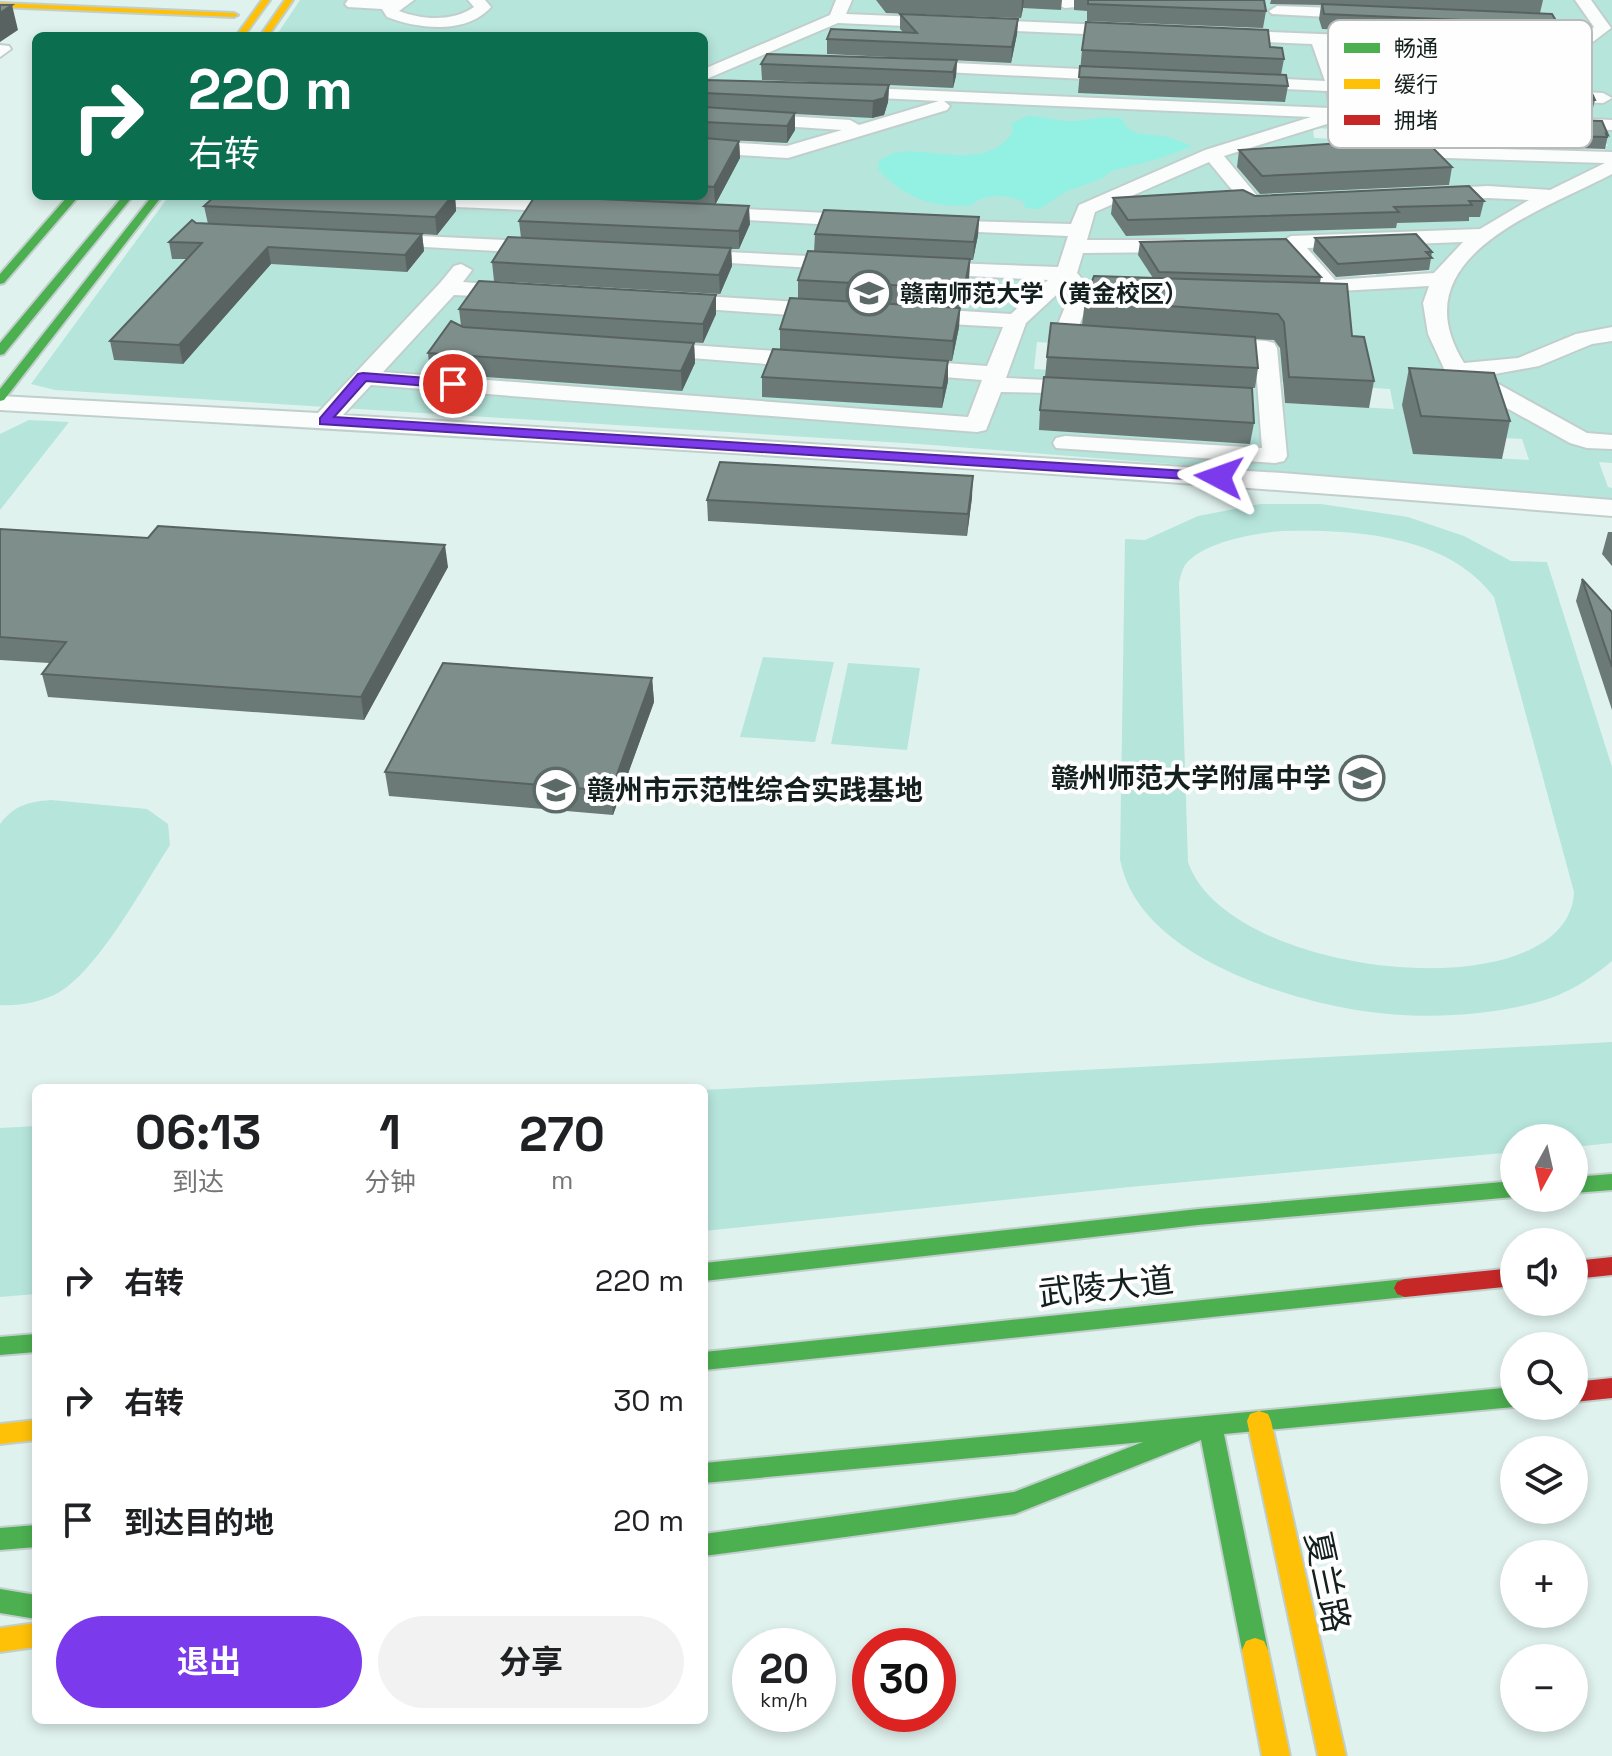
<!DOCTYPE html>
<html lang="zh">
<meta charset="utf-8">
<style>
:root{--surface:#fff;--page:#f2f2f2;--text:#202124;--muted:#757577;--accent:#7c3aed}
body{margin:0;font-family:"Space Grotesk","Noto Sans SC",sans-serif;background:var(--page);color:var(--text);height:100vh;display:flex;flex-direction:column;font-size:30px;white-space:nowrap}
*{box-sizing:border-box;margin:0}
p{font-size:26px;color:var(--muted)}
.icon{flex:none;width:44px;height:44px;fill:none;stroke:currentColor;stroke-width:2;stroke-linecap:round;stroke-linejoin:round}
.map{position:relative;flex:1;overflow:hidden}
.details{position:absolute;left:32px;top:1084px;width:676px;height:640px;display:flex;flex-direction:column;background:var(--surface);border-radius:12px;box-shadow:0 4px 12px #0003}
.details>*{flex:none}
.banner{position:absolute;left:32px;top:32px;width:676px;height:168px;border-radius:12px;box-shadow:0 4px 12px #0003;background:#0b6e4f;color:#fff;overflow:hidden}
.needle{width:52px;rotate:188deg}
.fabs{position:absolute;left:1500px;top:1124px;display:grid;gap:16px}
.fabs a{display:grid;place-items:center;width:88px;height:88px;border-radius:50%;background:var(--surface);box-shadow:0 4px 12px #0003;font-size:40px}
.speed{position:absolute;left:732px;top:1628px;display:flex;gap:16px;font-size:40px;font-weight:700;text-align:center}
.speed>*{display:grid;place-content:center;width:104px;height:104px;border-radius:50%;background:var(--surface);box-shadow:0 4px 12px #0003;line-height:1}
.speed small{font-size:20px;font-weight:400}
.speed .limit{border:12px solid #d22;background:#fff;color:#111}
.pin{position:absolute;display:grid;place-items:center;width:68px;height:68px;color:#fff;margin:-34px;border:4px solid #fff;border-radius:50%;box-shadow:0 2px 8px #0007}
.me{position:absolute;width:88px;margin:-44px;rotate:274deg;stroke-linejoin:round;filter:drop-shadow(0 0 6px #0008)}
.turn{display:flex;align-items:center;gap:28px;height:168px;padding:0 24px;font-size:36px}
.turn .icon{width:104px;height:104px;stroke-width:2.5}
.turn b{display:block;font-size:56px;line-height:68px}
.eta{display:flex;justify-content:space-evenly;align-items:center;height:136px;text-align:center}
.eta b{font-size:48px;font-weight:700;line-height:56px}
.primary-button{display:flex;gap:16px;margin-top:auto;padding:16px 24px}
.primary-button a{flex:1;height:92px;border-radius:48px;background:var(--accent);color:#fff;font-size:32px;font-weight:700;line-height:92px;text-align:center}
.primary-button a+a{background:var(--page);color:var(--text)}
ul{padding:0;list-style:none}
li{display:flex;align-items:center;gap:24px;height:120px;padding:0 24px}
li div{flex:1}
li b{display:block;font-size:30px}
li em{font-style:normal}
.map>svg:first-child{display:block}
.green{fill:#b6e5dc;fill-rule:evenodd}
.water{fill:#92f1e2}
.lines{fill:none;stroke-linecap:round;stroke-linejoin:round}
.street-casing{stroke:#c1cfcc;stroke-width:4}
.fast-casing{stroke:#c1cfcc;stroke-width:4}
.slow-casing{stroke:#c1cfcc;stroke-width:4}
.jam-casing{stroke:#c1cfcc;stroke-width:4}
.street{fill:#fafdfc;fill-rule:evenodd}
.fast{fill:#4caf50;fill-rule:evenodd}
.slow{fill:#ffc107;fill-rule:evenodd}
.jam{fill:#c62828;fill-rule:evenodd}
.wall{fill:#6c7a77}
.shaded-wall{fill:#586361}
.building{fill:#7e8e8a;stroke:#586361;stroke-width:2}
.route{fill:#7c3aed;stroke:#51269a;stroke-width:2}
.labels{text-anchor:middle;dominant-baseline:central;stroke-width:8;stroke-linejoin:round;paint-order:stroke}
.far-poi-label{font-size:24px;font-weight:bold;fill:#13201d;stroke:#fefefe;text-anchor:start}
.poi-label{font-size:28px;font-weight:bold;fill:#13201d;stroke:#fefefe;text-anchor:end}
.near-street-label{font-size:34px;fill:#13201d;stroke:#fefefe}
.key{fill:#fefefe;stroke:#b8bbba;stroke-width:2}
.key-label{font-size:22px;fill:#13201d}
</style>
<div class="map">
<svg width="1612" height="1756" viewBox="0 0 1612 1756">
<rect width="100%" height="100%" fill="#e0f2ee"/>
<g class="green">
<path d="M300 0H1612V463L1599 462 1608 487 1612 488V499L919 444 55 390 31 384 169 196H704V36H276ZM1379 94 1585 104 1579 114 1580 119 1510 112V115L1471 114 1468 111 1439 110 1440 113 1382 108ZM1373 126 1432 128 1435 138 1377 136 1378 141 1314 138 1313 128 1374 131ZM1602 136 1608 146H1603L1605 151 1529 149 1527 146 1509 147 1506 142ZM1328 257 1424 265 1430 271 1413 272 1414 274 1389 275 1385 272H1375L1377 276H1332L1327 269H1321L1312 258ZM1084 296 1344 335 1081 318ZM1037 342 1232 354 1233 381 1034 369ZM1282 382 1390 389 1394 409 1285 403ZM1488 437 1522 439 1529 460 1413 454Z"/>
<path d="M29 420 69 422 0 510V434Z"/>
<path d="M1260 504H1321L1408 517 1464 536 1511 561 1547 562 1612 767V961C1589 980 1567 994 1538 1002 1477 1019 1402 1020 1340 1007 1262 991 1136 948 1120 859L1125 539 1145 540 1198 516ZM1282 531C1354 529 1448 535 1494 597L1574 892C1569 1013 1228 980 1188 862L1179 583C1180 578 1182 570 1185 565 1202 542 1256 533 1282 531Z"/>
<path d="M763 657 834 662 815 742 740 737Z"/>
<path d="M848 663 920 668 907 750 831 744Z"/>
<path d="M51 800 147 809 168 824 170 845C143 886 96 975 54 995 36 1003 19 1006 0 1005V824C15 805 27 802 51 800Z"/>
<path d="M1612 1042V1143L1574 1147V1138H1514V1152L1130 1187 704 1231V1090Z"/>
<path d="M36 1126V1294L0 1297V1128Z"/>
</g>
<path class="water" d="M1028 116C1043 116 1057 122 1072 121 1092 121 1102 114 1122 119 1130 137 1143 133 1160 136 1171 137 1182 142 1192 146L1158 159 1111 171 1103 178 1067 191 1039 209 1025 208 1024 202C1010 195 984 192 972 205 932 208 906 199 878 169L879 161C915 133 979 181 1013 132L1011 124Z"/>
<g class="lines">
<g class="street-casing">
<g id="street">
<path d="M348 0H414L399 11C422 20 453 22 474 7L468 0H485L491 7C466 35 418 29 387 17L382 9 348 7 345 4Z"/>
<path d="M836 0H852L846 14 1130 26 1138 31 1130 36 838 23 704 80V69L830 15Z"/>
<path d="M1059 0H1107L1099 5 1065 8 1060 6Z"/>
<path d="M1575 0H1591L1611 28 1577 54 1328 44 1342 81 1603 93 1612 98 1603 103 1345 92 1348 108 1612 120V130L1343 119 1224 156 1258 197 1290 198 1293 202 1290 206 1246 207 1209 162 1095 212 1087 240H1183L1193 246 1183 252 1083 253 1077 273 1093 291 1078 328 1110 332 1113 337 1110 342 1102 344 1057 339 1054 334 1071 292 1066 286 1026 323 1006 378 1089 382 1097 384 1101 389 1097 394 1001 392 986 430 977 432 371 385 343 415 1282 473 1612 500V516C1075 472 538 440 0 410V396L318 413 440 283 454 266 461 264 472 270 463 282 517 286 528 292 517 298 454 295 383 372 968 417 982 380 904 374 896 372 892 367 896 362 904 360 987 366 1003 327 913 322 902 315 913 308 1011 314 1048 280 926 274 916 268 926 262 1058 267 1068 236 932 230 925 228 922 224 925 220 1071 224 1079 205 1205 150 1311 117 944 101 950 106 947 110 788 158 704 153V141L787 146 842 130 704 121V111L850 120 859 125 939 101 839 96 836 92 845 87 1330 108 1327 91 1242 87 1233 82 1242 77 1325 81 1312 44 1222 40 1214 35 1222 30 1573 44 1594 27Z"/>
<path d="M1277 6 1366 9 1374 14 1366 19 1272 14 1269 11Z"/>
<path d="M0 45 9 46 11 49 0 57Z"/>
<path d="M910 61 1125 71 1133 76 1125 81 904 70 902 66 904 62Z"/>
<path d="M1392 146 1612 152V174C1540 212 1398 257 1464 363L1518 358 1576 334 1612 327V341L1592 344 1539 366 1484 376 1587 433 1612 435V449L1587 448 1570 443 1447 375 1428 334 1423 303 1429 286 1321 292 1281 242 1291 236 1480 229 1529 200 1488 198 1427 201 1417 195 1427 189 1488 186 1550 190 1605 163 1385 156 1383 152ZM1463 242 1434 273 1335 280 1307 248Z"/>
<path d="M327 196H477L576 200 586 206 576 212 337 202Z"/>
<path d="M704 207 867 215 877 221 867 227 697 217 694 213 697 209Z"/>
<path d="M378 234 549 242 559 248 549 254 371 244 368 240Z"/>
<path d="M686 250 849 258 859 264 849 270 679 260 676 256 679 252Z"/>
<path d="M670 294 832 304 843 311 832 318 662 306 659 301 662 296Z"/>
<path d="M1211 337 1266 341 1274 343 1277 348 1287 456 1284 461 1275 463 1056 448 1053 443 1056 438 1065 436 1262 448 1255 354 1203 349 1200 344 1203 339Z"/>
<path d="M649 342 816 354 824 356 827 361 824 366 816 368 641 354 638 349 641 344Z"/>
</g>
</g>
<g class="fast-casing">
<g id="fast">
<path d="M68 196H79L4 283 0 284V274Z"/>
<path d="M123 196H133L4 354 0 355V343Z"/>
<path d="M152 196H162L4 400 0 401V389Z"/>
<path d="M1612 1174V1190L1574 1193V1177Z"/>
<path d="M1514 1181V1197L1198 1225 704 1281V1263L1198 1209Z"/>
<path d="M1405 1279 1413 1282 1416 1288 1413 1294 1405 1297 704 1370V1352Z"/>
<path d="M36 1334V1352L0 1355V1337Z"/>
<path d="M1514 1387V1407L1224 1434 1268 1650 1264 1659 1255 1662 1246 1659 1242 1650 1201 1440 1015 1514 704 1556V1534L1014 1492 1143 1442 704 1483V1463Z"/>
<path d="M36 1525V1547L0 1550V1528Z"/>
<path d="M0 1589 36 1595V1619L0 1613Z"/>
</g>
</g>
<g class="slow-casing">
<g id="slow">
<path d="M262 0H270L244 36H236Z"/>
<path d="M285 0H293L268 36H260Z"/>
<path d="M0 3 234 13 238 15 234 17 0 7Z"/>
<path d="M1259 1411 1268 1414 1271 1421 1346 1756H1318L1247 1421 1250 1414Z"/>
<path d="M36 1420V1440L0 1444V1424Z"/>
<path d="M36 1623V1647L0 1652V1628Z"/>
<path d="M1255 1638 1264 1641 1268 1650 1290 1756H1262L1242 1650 1246 1641Z"/>
</g>
</g>
<g class="jam-casing">
<g id="jam">
<path d="M1612 1257V1275L1574 1279V1261Z"/>
<path d="M1514 1268V1286L1405 1297 1397 1294 1394 1288 1397 1282 1405 1279Z"/>
<path d="M1612 1378V1398L1574 1402V1382Z"/>
</g>
</g>
<use href="#street" class="street"/>
<use href="#fast" class="fast"/>
<use href="#slow" class="slow"/>
<use href="#jam" class="jam"/>
</g>
<g class="wall">
<path d="M876 0H1062L1061 10 1023 8 1021 18 886 13Z"/>
<path d="M1074 0H1264L1266 11 1263 28 1087 21V11L1074 10Z"/>
<path d="M1271 0H1543L1540 13 1464 11 1558 24 1554 39 1322 29 1319 19 1321 5 1270 4Z"/>
<path d="M900 14 1018 19 1017 34 1011 63 827 54V39L903 32 900 29Z"/>
<path d="M1450 36 1540 71 1537 86 1595 100 1591 116 1472 111 1468 100 1471 84 1461 83 1447 52Z"/>
<path d="M1270 47 1284 59 1281 75 1288 86 1285 102 1078 93 1082 50Z"/>
<path d="M957 60 956 76 953 88 889 85 888 102 884 115 872 118 795 114V130L787 143 727 140 739 141 740 158 715 205 549 197 704 196V80L881 85 762 80 761 64Z"/>
<path d="M1496 117 1608 135 1605 149 1508 146 1501 142 1494 128Z"/>
<path d="M1239 150 1452 167 1449 185 1260 194 1237 167Z"/>
<path d="M215 196H455L456 211 437 235 405 233 422 234 424 251 407 272 271 264 183 364 114 360 110 341 187 259H172L169 242 196 223 208 224 204 206Z"/>
<path d="M1255 196 1484 201 1480 217H1469V221L1397 223 1396 228 1126 236 1111 214 1113 198Z"/>
<path d="M979 217 978 235 973 260H970L969 278 963 308 798 299V280L814 252 815 234Z"/>
<path d="M519 221 750 224 739 249H731L732 266 720 294 494 281 492 262 521 238Z"/>
<path d="M1315 238 1432 252 1429 270 1336 277 1313 251Z"/>
<path d="M1140 242 1321 277 1320 283 1352 336 1374 381 1369 408 1285 403 1280 348 1274 340 1255 339 1258 368 1255 388 1045 377 1047 357 1082 325 1085 300 1153 278 1138 255Z"/>
<path d="M716 295V314L703 343 655 340 694 343 695 363 682 391 430 373 428 353 461 326 459 309Z"/>
<path d="M960 308 959 327 952 361 780 349V329Z"/>
<path d="M948 361V381L942 408 762 397V377Z"/>
<path d="M1409 368 1510 421 1502 459 1413 454 1402 405Z"/>
<path d="M1040 410 1254 423 1250 444 1039 430Z"/>
<path d="M972 497 967 536 708 521 707 500Z"/>
<path d="M0 529 448 567 364 720 48 697 42 674 49 663 0 660Z"/>
<path d="M1608 532H1612V566L1602 554Z"/>
<path d="M1582 579 1612 612V710L1576 601Z"/>
<path d="M652 678 654 702 613 815 389 796 385 772Z"/>
</g>
<g class="shaded-wall">
<path d="M1022 0H1024L1023 8 1021 18Z"/>
<path d="M12 5 18 30 0 42V13Z"/>
<path d="M1018 19 1017 34 1011 63 1012 47Z"/>
<path d="M957 60 956 76 953 88V72Z"/>
<path d="M889 85 888 102 884 115 872 118 873 101Z"/>
<path d="M795 113V130L787 143V126Z"/>
<path d="M739 141 740 158 715 205 714 187Z"/>
<path d="M452 196H455L456 211 437 235 435 217Z"/>
<path d="M749 206 750 224 739 249V231Z"/>
<path d="M979 217 978 235 973 260 974 242Z"/>
<path d="M422 234 424 251 407 272 405 255Z"/>
<path d="M268 247 271 264 183 364 179 345Z"/>
<path d="M731 248 732 266 720 294 719 275Z"/>
<path d="M970 259 969 278 963 308 964 289Z"/>
<path d="M716 295V314L703 343V324Z"/>
<path d="M960 308 959 327 952 361 953 341Z"/>
<path d="M694 343 695 363 682 391 681 371Z"/>
<path d="M948 361V381L942 408 943 388Z"/>
<path d="M973 476 972 497 967 536 968 514Z"/>
<path d="M445 545 448 567 364 720 361 697Z"/>
<path d="M652 678 654 702 613 815 611 791Z"/>
</g>
<g class="building">
<path d="M1088 0H1264L1266 11 1088 4Z"/>
<path d="M1322 4 1552 14 1558 24 1324 14Z"/>
<path d="M0 5H12L0 13Z"/>
<path d="M900 14 1018 19 1012 47 827 39 831 29 917 33Z"/>
<path d="M1086 22 1268 30 1270 47 1282 48 1284 59 1082 50Z"/>
<path d="M767 54 957 60 953 72 761 64Z"/>
<path d="M1080 66 1286 75 1288 86 1079 77Z"/>
<path d="M704 80 889 85 884 98 873 101 704 93Z"/>
<path d="M1471 83 1590 89 1595 100 1475 94Z"/>
<path d="M704 107 795 113 787 126 704 122Z"/>
<path d="M1496 117 1602 121 1608 135 1606 134 1607 137 1510 135 1503 131Z"/>
<path d="M704 138 739 141 714 187 704 186Z"/>
<path d="M1356 142 1429 144 1452 167 1262 176 1239 150Z"/>
<path d="M1469 186 1484 201H1469L1472 205 1394 207 1399 212 1128 220 1113 198 1243 190 1255 196Z"/>
<path d="M215 196H452L435 217 204 206Z"/>
<path d="M535 196 749 206 739 231 519 221Z"/>
<path d="M824 210 979 217 974 242 815 234Z"/>
<path d="M192 220 196 223 422 234 405 255 268 247 179 345 110 341 202 243 169 242Z"/>
<path d="M1416 234 1432 252H1426L1432 258 1338 264 1315 238Z"/>
<path d="M508 237 731 248 719 275 492 262Z"/>
<path d="M1286 239 1321 277 1159 272 1140 242Z"/>
<path d="M808 251 970 259 964 289 798 280Z"/>
<path d="M1094 276 1347 284 1352 336 1364 337 1374 381 1289 377 1284 322 1278 314 1085 300Z"/>
<path d="M479 281 716 295 703 324 459 309Z"/>
<path d="M790 298 960 308 953 341 780 329Z"/>
<path d="M451 321 463 327 694 343 681 371 428 353Z"/>
<path d="M1051 323 1255 337 1258 368 1047 357Z"/>
<path d="M773 349 948 361 943 388 762 377Z"/>
<path d="M1409 368 1494 373 1510 421 1421 416Z"/>
<path d="M1044 377 1252 388 1254 423 1040 410Z"/>
<path d="M720 462 973 476 968 514 707 500Z"/>
<path d="M158 526 445 545 361 697 42 674 66 642 0 637V529L148 538Z"/>
<path d="M1582 579 1612 612V667Z"/>
<path d="M443 663 652 678 611 791 385 772Z"/>
</g>
<path class="route" d="M363 373 453 380 459 384 453 388 366 381 334 417 1219 473 1225 477 1219 481 320 424V418L358 374Z"/>
<defs>
<g id="university-ring" transform="scale(2.3)"><circle r="9.5" fill="#fefefe" stroke="#5b6a66" stroke-width="1.5"/><path d="M0-5L7-2L0 1L-7-2ZM-4 1L0 2.5L4 1V4Q0 6-4 4Z" fill="#5b6a66"/></g>
<g id="school-ring" transform="scale(2.3)"><circle r="9.5" fill="#fefefe" stroke="#5b6a66" stroke-width="1.5"/><path d="M0-5L7-2L0 1L-7-2ZM-4 1L0 2.5L4 1V4Q0 6-4 4Z" fill="#5b6a66"/></g>
</defs>
<g fill-rule="evenodd">
<use href="#university-ring" x="869" y="293"/>
<use href="#school-ring" x="1362" y="778"/>
<use href="#school-ring" x="556" y="790"/>
</g>
<g class="labels">
<g class="far-poi-label">
<text x="900" y="293">赣南师范大学（黄金校区）</text>
</g>
<g class="poi-label">
<text x="1331" y="778">赣州师范大学附属中学</text>
<text x="587" y="790" text-anchor="start">赣州市示范性综合实践基地</text>
</g>
<g class="near-street-label">
<text transform="translate(1106 1287) rotate(-6)">武陵大道</text>
<text transform="translate(1327 1582) rotate(78)">夏兰路</text>
</g>
</g>
<rect x="1328" y="20" width="264" height="128" rx="12" class="key"/>
<rect x="1344" y="43" width="36" height="10" fill="#4caf50"/>
<rect x="1344" y="79" width="36" height="10" fill="#ffc107"/>
<rect x="1344" y="115" width="36" height="10" fill="#c62828"/>
<g class="key-label">
<text x="1394" y="56">畅通</text>
<text x="1394" y="92">缓行</text>
<text x="1394" y="128">拥堵</text>
</g>
</svg>
<div class="fabs">
<a><svg class="needle" viewBox="-14 -14 28 28"><path d="M0-13l5 13h-10z" fill="#e53935"/><path d="M0 13l5-13h-10z" fill="#757577"/></svg></a>
<a><svg class="icon" aria-label="sound" viewBox="0 0 24 24"><path d="M4 9h4l5-4v14l-5-4H4zM17 9q2 3 0 6"/></svg></a>
<a><svg class="icon" aria-label="search" viewBox="0 0 24 24"><circle cx="10" cy="10" r="6"/><path d="M15 15l6 6"/></svg></a>
<a><svg class="icon" aria-label="layers" viewBox="0 0 24 24"><path d="M12 4l9 5-9 5-9-5zM3 14l9 5 9-5"/></svg></a>
<a>+</a>
<a>−</a>
</div>
<div class="speed"><div>20<small>km/h</small></div><div class="limit">30</div></div>
<div class="pin" style="left:453px;top:384px;background:#d93025"><svg class="icon" aria-label="arrive" viewBox="0 0 24 24"><path d="M6 21V4h12l-3 4 3 4H6"/></svg></div>
<svg class="me" style="left:1219px;top:477px" viewBox="-20 -20 40 40"><path d="M0-17L14 15 0 8-14 15z" fill="#7c3aed" stroke="#fff" stroke-width="4"/></svg>
<div class="banner">
<div class="turn"><svg class="icon" aria-label="right" viewBox="0 0 24 24"><path d="M7 20v-9h11M14 6l5 5-5 5"/></svg><div><b>220 m</b>右转</div></div>
</div>
<section class="details">
<div class="eta">
<div><b>06:13</b><p>到达</p></div>
<div><b>1</b><p>分钟</p></div>
<div><b>270</b><p>m</p></div>
</div>
<ul>
<li><svg class="icon" aria-label="right" viewBox="0 0 24 24"><path d="M7 20v-9h11M14 6l5 5-5 5"/></svg><div><b>右转</b></div><em>220 m</em></li>
<li><svg class="icon" aria-label="right" viewBox="0 0 24 24"><path d="M7 20v-9h11M14 6l5 5-5 5"/></svg><div><b>右转</b></div><em>30 m</em></li>
<li><svg class="icon" aria-label="arrive" viewBox="0 0 24 24"><path d="M6 21V4h12l-3 4 3 4H6"/></svg><div><b>到达目的地</b></div><em>20 m</em></li>
</ul>
<div class="primary-button"><a>退出</a><a>分享</a></div>
</section>
</div>
